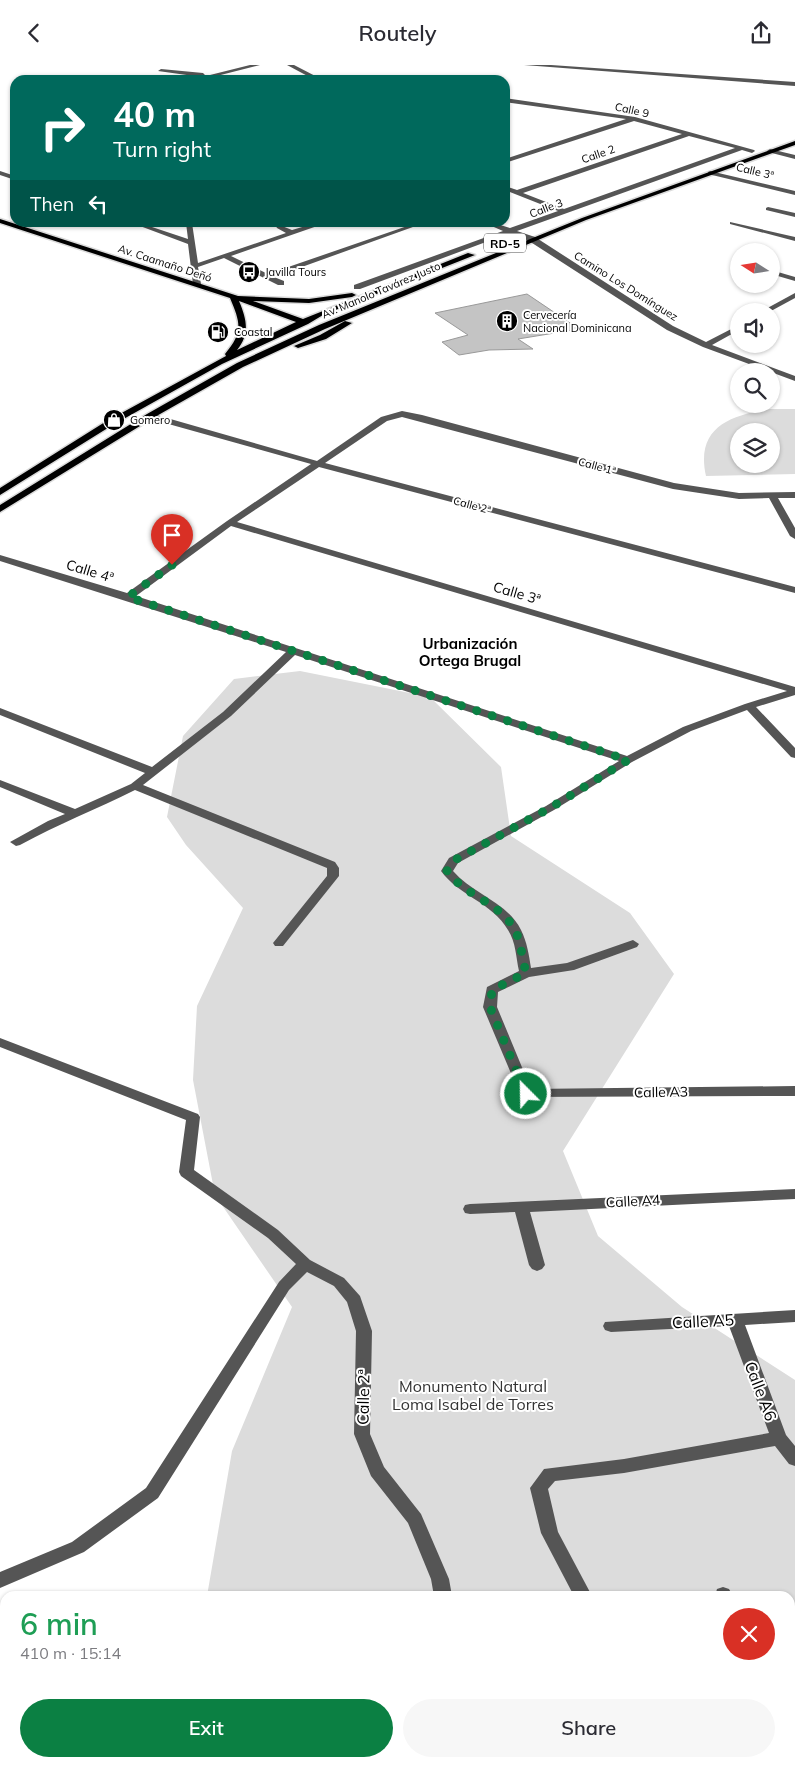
<!DOCTYPE html>
<meta charset="utf-8">
<style>
:root{--surface:#fff;--page:#f7f7f7;--text:#2b2b33;--muted:#7c7c81;--accent:#0b8043}
body{margin:0;font-family:Mulish,sans-serif;background:var(--page);color:var(--text);height:100vh;display:flex;flex-direction:column;font-size:19px;white-space:nowrap}
*{box-sizing:border-box;margin:0}
p{font-size:16px;color:var(--muted)}
.icon{flex:none;width:28px;height:28px;fill:none;stroke:currentColor;stroke-width:2;stroke-linecap:round;stroke-linejoin:round}
.map{position:relative;flex:1;overflow:hidden}
.drawer{position:absolute;left:0px;top:1526px;width:795px;height:176px;display:flex;flex-direction:column;background:var(--surface);border-radius:15px 15px 0 0;box-shadow:0 1px 4px #0004}
.drawer>*{flex:none}
.guide{position:absolute;left:10px;top:10px;width:500px;height:152px;border-radius:15px;box-shadow:0 1px 4px #0004;background:#00695c;color:#fff;overflow:hidden}
.needle{width:32px;rotate:282deg}
.tools{position:absolute;left:730px;top:178px;display:grid;gap:10px}
.tools a{display:grid;place-items:center;width:50px;height:50px;border-radius:50%;background:var(--surface);box-shadow:0 1px 4px #0004;font-size:25px}
.pin{position:absolute;display:grid;place-items:center;width:42px;height:42px;color:#fff;margin:-51px -21px;border-radius:50% 50% 50% 0;rotate:-45deg;box-shadow:0 0 5px #0007}
.pin .icon{rotate:45deg}
.me{position:absolute;width:55px;margin:-28px;rotate:337deg;stroke-linejoin:round;filter:drop-shadow(0 0 4px #0008)}
.turn{display:flex;align-items:center;gap:18px;height:105px;padding:0 20px;font-size:22px}
.turn .icon{width:65px;height:65px;stroke-width:2.5}
.turn b{display:block;font-size:35px;line-height:42px}
.then{display:flex;align-items:center;height:48px;padding:0 20px;background:#0003;gap:10px;font-size:19px}
.round{display:grid;place-items:center;flex:none;width:52px;height:52px;border-radius:26px;background:var(--page)}
.summary{display:flex;align-items:center;justify-content:space-between;height:85px;padding:0 20px}
h1{font-size:30px;font-weight:600;line-height:38px;color:#1e9e55}
.action{display:flex;gap:10px;margin-top:auto;padding:10px 20px}
.action a{flex:1;height:58px;border-radius:30px;background:var(--accent);color:#fff;font-size:20px;font-weight:600;line-height:58px;text-align:center}
.action a+a{background:var(--page);color:var(--text)}
header{display:flex;justify-content:space-between;align-items:center;height:65px;padding:0 20px;background:var(--surface);font-size:22px;font-weight:600}
.map>svg:first-child{display:block}
.green{fill:#dcdcdc;fill-rule:evenodd}
.building{fill:#c4c4c4;stroke:#999}
.lines{fill:none;stroke-linecap:round;stroke-linejoin:round}
.major-casing{stroke:#dbdbdb;stroke-width:3}
.minor{fill:#555;fill-rule:evenodd}
.major{fill:#000;fill-rule:evenodd}
.route{stroke:#0b8043;stroke-width:9;stroke-dasharray:0 16.2}
.labels{text-anchor:middle;dominant-baseline:central;stroke-width:4;stroke-linejoin:round;paint-order:stroke}
.far-street-label{font-size:11px;fill:#000;stroke:#fff}
.far-poi-label{font-size:11px;fill:#000;stroke:#fff;text-anchor:start}
.shield{fill:#fff;stroke:#4c4c4c;stroke-width:1}
.shield-label{font-size:12px;font-weight:bold;fill:#000}
.street-label{font-size:14px;fill:#000;stroke:#fff}
.neighbourhood-label{font-size:15px;font-weight:bold;fill:#000;stroke:#fff}
.near-street-label{font-size:16px;fill:#000;stroke:#fff}
.near-park-label{font-size:16px;fill:#333;stroke:#fff}
</style>
<header><svg class="icon" aria-label="back" viewBox="0 0 24 24"><path d="M15 5l-7 7 7 7"/></svg>Routely<svg class="icon" aria-label="share" viewBox="0 0 24 24"><path d="M12 15V3M7 8l5-5 5 5M5 13v7h14v-7"/></svg></header>
<div class="map">
<svg width="795" height="1702" viewBox="0 0 795 1702">
<rect width="100%" height="100%" fill="#fff"/>
<g class="green">
<path d="M770 344H795V409L706 411C695 362 731 350 770 344ZM739 366H771V399H739Z"/>
<path d="M300 606 430 632 501 702 511 771 630 848 674 909 563 1086 598 1171 682 1242 795 1315V1686L790 1693V1531H207L232 1386 292 1242 215 1130 193 1015 197 941 243 843 186 780 167 752 183 671 234 614Z"/>
<path d="M192 1698H786L783 1702H192Z"/>
</g>
<path class="building" d="M527 229 579 264 518 274 533 284 489 285 459 290 442 277 468 270 435 248Z"/>
<g class="lines">
<g class="major-casing">
<g id="major">
<path d="M795 76V80L586 155 325 264 243 302 153 353 0 447V440L147 349 237 298 319 260 582 153Z"/>
<path d="M0 154 238 231 309 234 352 228 356 230 352 232 309 238 253 236 303 254 468 188 475 190 323 250 308 259 222 299 111 361 0 430V423L105 357 226 291 225 289C243 267 241 259 230 233L0 158ZM239 236 296 257 237 285C250 269 247 255 239 236Z"/>
<path d="M345 256 352 258 326 274 298 283 294 281 320 270Z"/>
</g>
</g>
<g class="minor">
<path d="M250 0H260L201 15H191L201 12 158 6 161 4 203 8 206 11Z"/>
<path d="M287 0H294L323 15H315Z"/>
<path d="M524 0H551L795 17V21Z"/>
<path d="M505 33 635 52 754 85 755 86 752 88 742 85 517 166 535 172 673 261 706 277 739 260V265L712 280 795 311V316L703 282 667 265 529 176 510 168 360 224H354V220L503 166 487 159 486 158H494L510 163 558 146 505 125V121L517 125 682 69 634 56 505 98V94L626 54 505 37ZM689 71 735 83 564 144 523 128Z"/>
<path d="M770 84 795 90V94L768 87 767 86Z"/>
<path d="M0 106 15 111V115L0 110Z"/>
<path d="M710 106 795 126V130L708 109V107Z"/>
<path d="M768 142 795 148V152L766 145V143Z"/>
<path d="M730 157 795 172V176L730 159Z"/>
<path d="M132 158H140L188 174 186 158H192L198 198 286 168 277 163 274 158H280L282 161 292 165 316 158H324L323 159 231 191 268 209 416 158H424L274 212 284 216V220H278L224 193 198 202 201 219 197 221 193 219 188 179Z"/>
<path d="M771 205 795 212V216L771 209Z"/>
<path d="M795 228V233L771 246H762Z"/>
<path d="M402 346 422 350 674 418 739 428 795 427V433H778L795 463V474L790 471 769 433 739 434 673 424 402 352 387 356 325 398 795 522V528L319 402 237 457 795 622V630L756 642 795 683V693L791 692 747 645 691 666 632 697 554 745 458 798 453 806C473 829 507 837 521 865 527 877 529 890 531 903L567 898 633 875 639 879 637 882 574 905 529 912 498 927 497 942 531 1024 795 1021V1031L521 1032 483 942 487 922 519 906C516 893 516 877 508 865 493 838 459 831 441 806L449 793 546 741 619 696 295 590 231 651 143 720 335 797 339 803V811L283 881H275L273 878 327 811V803L135 725C97 744 58 759 20 780L16 781 10 777 48 756 65 749 0 722V715L75 744 131 719 145 708 0 650V643L152 702 223 647 286 587 0 496V490L127 528 227 456 311 399 147 353V349H153L317 396 381 352ZM231 461 787 626 745 639 683 662 627 691 136 531Z"/>
<path d="M0 973 198 1049 200 1052 194 1105 278 1165 310 1195 344 1213 360 1231 372 1266 370 1369 384 1402 421 1449 449 1514 452 1531H434L431 1514 408 1458 371 1411 354 1369 356 1266 347 1237 334 1221 307 1207 289 1225 158 1433 84 1487 0 1523V1507L72 1477 146 1423 279 1217 296 1199 268 1173 181 1111 179 1107 186 1055 0 982Z"/>
<path d="M795 1124V1134L530 1147 545 1200 542 1204 537 1206 532 1204 529 1200 515 1147 470 1149 465 1148 463 1144 465 1140 470 1139Z"/>
<path d="M795 1245V1257L745 1260 786 1370 795 1381V1401L789 1399 775 1381 624 1408 555 1416 548 1424 558 1467 592 1531H574L541 1468 530 1423 544 1404 624 1394 769 1368 729 1261 611 1267 605 1265 603 1261 605 1257Z"/>
<path d="M723 1522 729 1524 733 1531H715L717 1524Z"/>
<path d="M432 1698H452L451 1702H431Z"/>
<path d="M600 1698H619L620 1702H600Z"/>
</g>
<use href="#major" class="major"/>
</g>
<g class="lines">
<path class="route" d="M172 500 128 532 628 695 550 743 453 796 447 806C464 830 498 837 514 863 520 873 523 896 526 908L492 925 490 942 526 1029"/>
</g>
<defs>
<g id="bus-disc" transform="scale(1.125)"><circle r="9.5" fill="#000" stroke="#fff"/><path d="M-5-6H5V4H4V6H2V4H-2V6H-4V4H-5ZM-3.5-4V0h7V-4ZM-3.5 1.2v1.5H-2V1.2ZM2 1.2v1.5H3.5V1.2Z" fill="#fff"/></g>
<g id="building-disc" transform="scale(1.125)"><circle r="9.5" fill="#000" stroke="#fff"/><path d="M-4-6H4V6H1V3H-1V6H-4ZM-2.5-4.3h1.7v1.8h-1.7ZM.8-4.3h1.7v1.8H.8ZM-2.5-1h1.7V.8h-1.7ZM.8-1h1.7V.8H.8Z" fill="#fff"/></g>
<g id="fuel-disc" transform="scale(1.125)"><circle r="9.5" fill="#000" stroke="#fff"/><path d="M-5.5-6h7V0h2V4h1.3V-2.5L3-4.5l.8-.8L6-3V5H2.5V1h-1V6h-7ZM-4.2-4.7v3.2H.2V-4.7Z" fill="#fff"/></g>
<g id="shop-disc" transform="scale(1.125)"><circle r="9.5" fill="#000" stroke="#fff"/><path d="M-5-2.5h2.3a2.7 3.5 0 0 1 5.4 0H5L5.5 6h-11ZM-1.5-2.5h3a1.5 2.3 0 0 0-3 0Z" fill="#fff"/></g>
</defs>
<g fill-rule="evenodd">
<use href="#bus-disc" x="249" y="207"/>
<use href="#building-disc" x="507" y="256"/>
<use href="#fuel-disc" x="218" y="267"/>
<use href="#shop-disc" x="114" y="355"/>
</g>
<g class="labels">
<g class="far-street-label">
<text transform="translate(632 45) rotate(12)">Calle 9</text>
<text transform="translate(598 89) rotate(-19)">Calle 2</text>
<text transform="translate(755 106) rotate(13)">Calle 3ª</text>
<text transform="translate(546 143) rotate(-21)">Calle 3</text>
<text transform="translate(165 198) rotate(18)">Av. Caamaño Deñó</text>
<text transform="translate(626 221) rotate(32)">Camino Los Domínguez</text>
<text transform="translate(381 225) rotate(-23)">Av. Manolo Tavárez Justo</text>
<text transform="translate(597 401) rotate(15)">Calle 1ª</text>
<text transform="translate(472 440) rotate(15)">Calle 2ª</text>
</g>
<g class="far-poi-label">
<text x="265" y="207">Javilla Tours</text>
<text x="523" y="250">Cervecería<tspan x="523" dy="13">Nacional Dominicana</tspan></text>
<text x="234" y="267">Coastal</text>
<text x="130" y="355">Gomero</text>
</g>
<rect class="shield" x="484" y="168.5" width="42" height="19" rx="4"/>
<g class="shield-label">
<text x="505" y="178">RD-5</text>
</g>
<g class="street-label">
<text transform="translate(90 506) rotate(17)">Calle 4ª</text>
<text transform="translate(517 528) rotate(16)">Calle 3ª</text>
<text transform="translate(661 1027) rotate(-1)">Calle A3</text>
<text transform="translate(633 1136) rotate(-3)">Calle A4</text>
</g>
<g class="neighbourhood-label">
<text x="470" y="578">Urbanización<tspan x="470" dy="17">Ortega Brugal</tspan></text>
</g>
<g class="near-street-label">
<text transform="translate(703 1256) rotate(-3)">Calle A5</text>
<text transform="translate(761 1326) rotate(69)">Calle A6</text>
<text transform="translate(363 1332) rotate(-89)">Calle 2ª</text>
</g>
<g class="near-park-label">
<text x="473" y="1321">Monumento Natural<tspan x="473" dy="18">Loma Isabel de Torres</tspan></text>
</g>
</g>
</svg>
<div class="tools">
<a><svg class="needle" viewBox="-14 -14 28 28"><path d="M0-13l5 13h-10z" fill="#e53935"/><path d="M0 13l5-13h-10z" fill="#7c7c81"/></svg></a>
<a><svg class="icon" aria-label="sound" viewBox="0 0 24 24"><path d="M4 9h4l5-4v14l-5-4H4zM17 9q2 3 0 6"/></svg></a>
<a><svg class="icon" aria-label="search" viewBox="0 0 24 24"><circle cx="10" cy="10" r="6"/><path d="M15 15l6 6"/></svg></a>
<a><svg class="icon" aria-label="layers" viewBox="0 0 24 24"><path d="M12 4l9 5-9 5-9-5zM3 14l9 5 9-5"/></svg></a>
</div>
<div class="pin" style="left:172px;top:500px;background:#d93025"><svg class="icon" aria-label="arrive" viewBox="0 0 24 24"><path d="M6 21V4h12l-3 4 3 4H6"/></svg></div>
<svg class="me" style="left:526px;top:1029px" viewBox="-20 -20 40 40"><circle r="17" fill="#0b8043" stroke="#fff" stroke-width="3"/><path d="M0-11L8 9 0 5-8 9z" fill="#fff"/></svg>
<div class="guide">
<div class="turn"><svg class="icon" aria-label="right" viewBox="0 0 24 24"><path d="M7 20v-9h11M14 6l5 5-5 5"/></svg><div><b>40 m</b>Turn right</div></div>
<div class="then">Then<svg class="icon" aria-label="left" viewBox="0 0 24 24"><path d="M17 20v-9H6M10 6l-5 5 5 5"/></svg></div>
</div>
<section class="drawer">
<div class="summary"><div><h1>6 min</h1><p>410 m · 15:14</p></div><a class="round" style="background:#d93025;color:#fff"><svg class="icon" aria-label="close" viewBox="0 0 24 24"><path d="M6 6l12 12M18 6L6 18"/></svg></a></div>
<div class="action"><a>Exit</a><a>Share</a></div>
</section>
</div>
